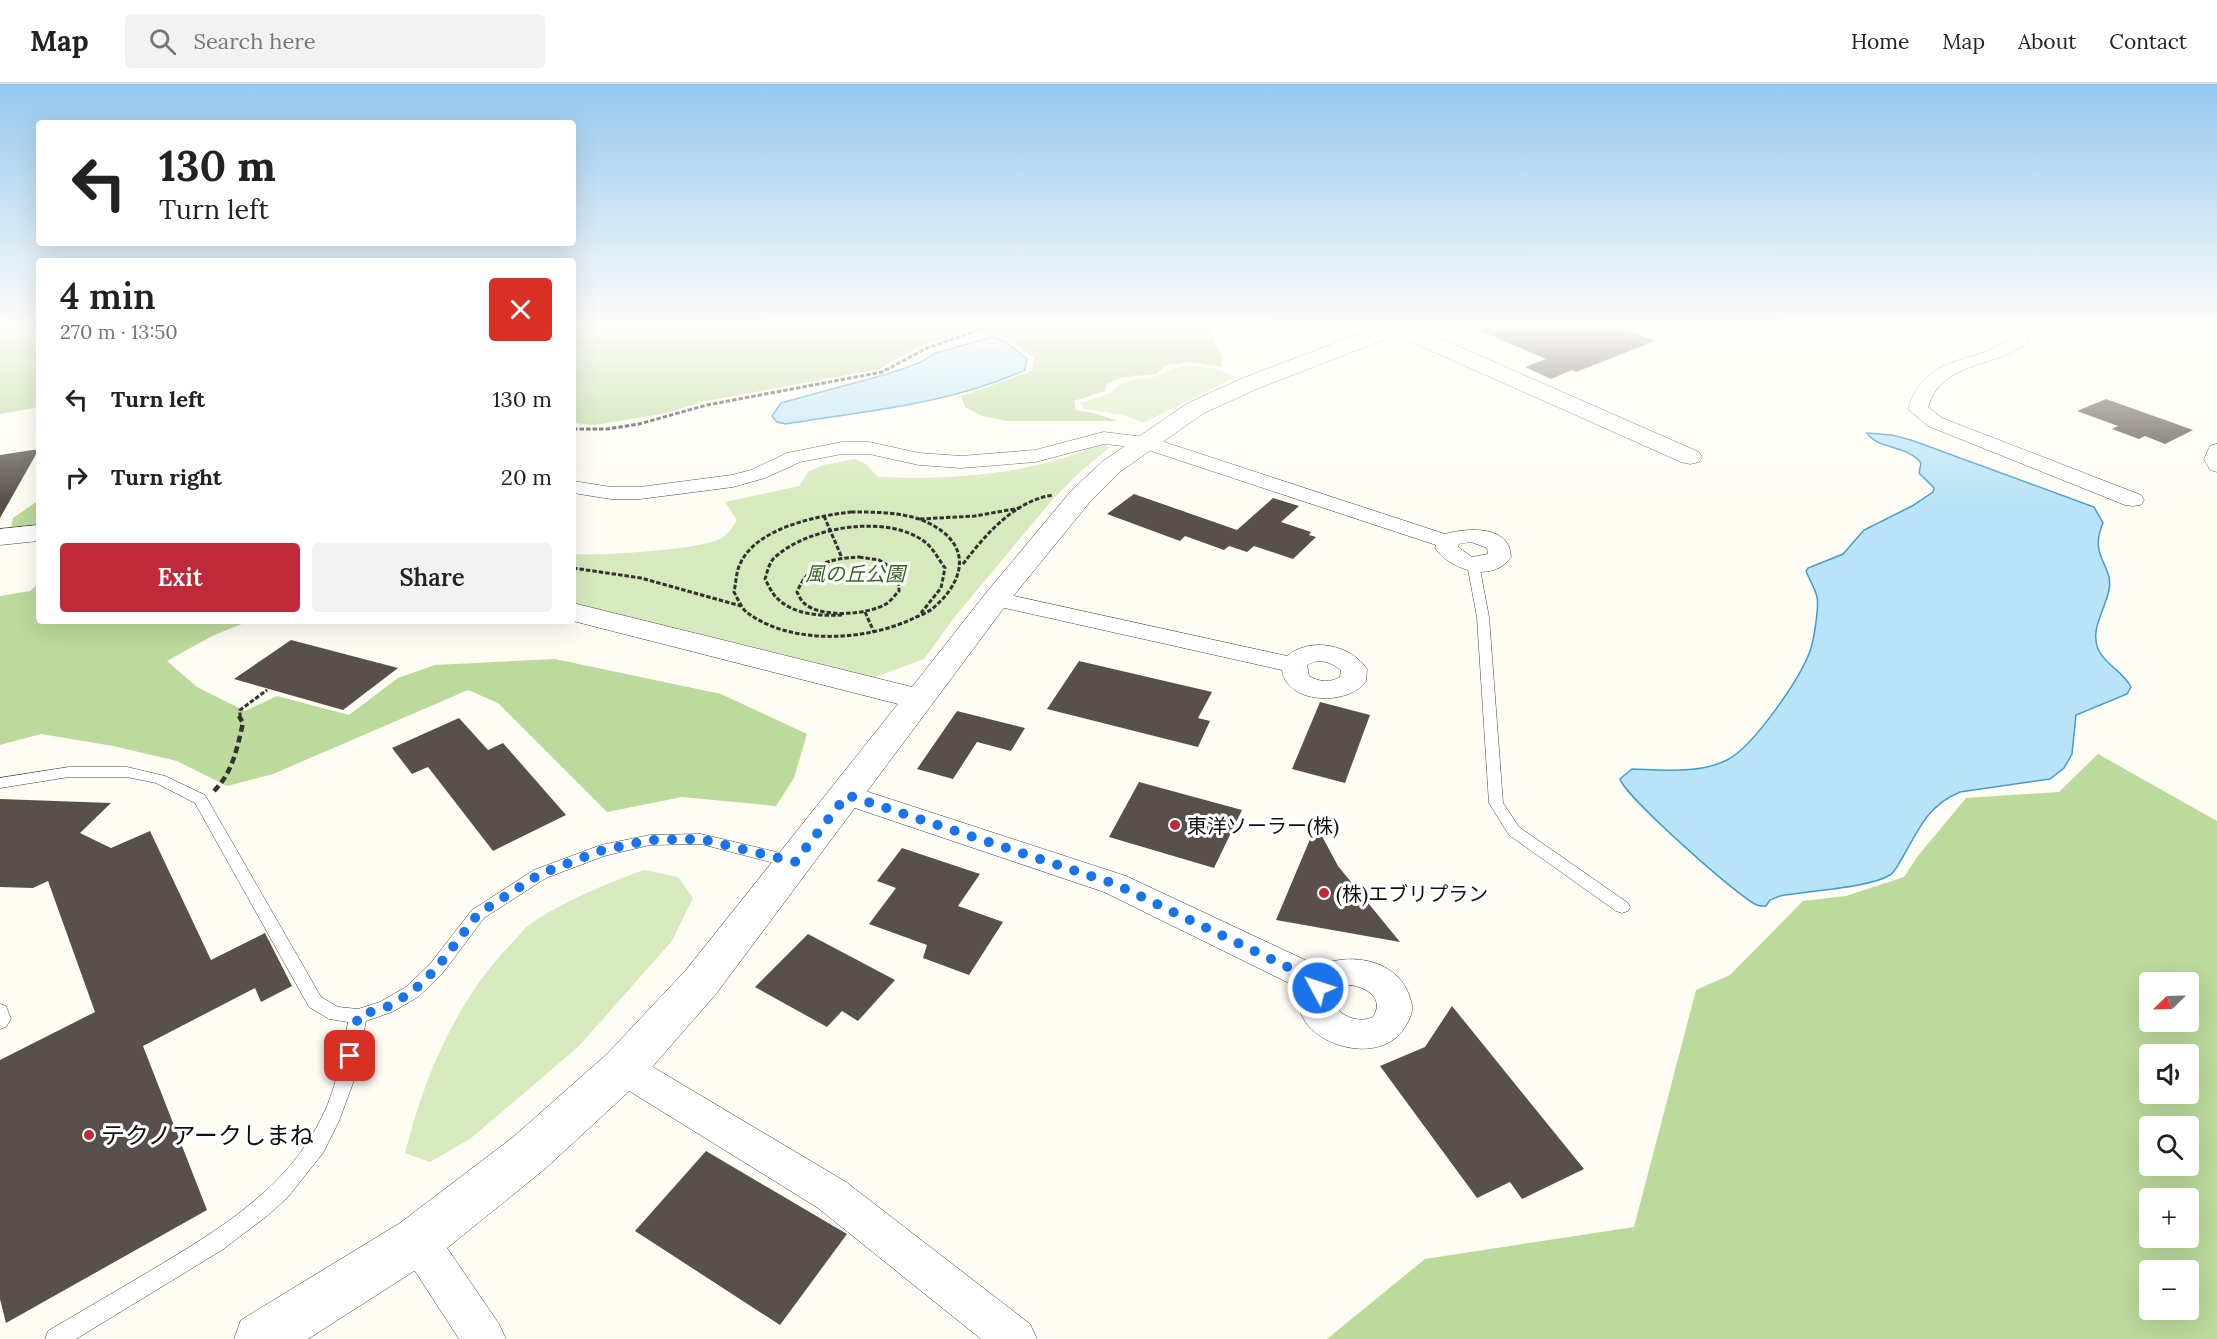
<!DOCTYPE html>
<meta charset="utf-8">
<style>
:root{--surface:#fff;--page:#f2f2f2;--text:#222;--muted:#767676;--line:#e0e0e0;--accent:#bf293a}
body{margin:0;font-family:Lora,"Noto Sans JP",serif;background:var(--page);color:var(--text);height:100vh;display:flex;flex-direction:column;font-size:22px;white-space:nowrap}
*{box-sizing:border-box;margin:0}
p{font-size:20px;color:var(--muted)}
.icon{flex:none;width:33px;height:33px;fill:none;stroke:currentColor;stroke-width:2;stroke-linecap:round;stroke-linejoin:round}
.map{position:relative;flex:1;overflow:hidden}
.panel{position:absolute;left:36px;top:174px;width:540px;height:366px;display:flex;flex-direction:column;background:var(--surface);border-radius:6px;box-shadow:0 6px 24px #0002}
.panel>*{flex:none}
.banner{position:absolute;left:36px;top:36px;width:540px;height:126px;border-radius:6px;box-shadow:0 6px 24px #0002;background:#fff;color:var(--text);overflow:hidden}
.needle{width:39px;rotate:247deg}
.tools{position:absolute;left:2139px;top:888px;display:grid;gap:12px}
.tools a{display:grid;place-items:center;width:60px;height:60px;border-radius:6px;background:var(--surface);box-shadow:0 6px 24px #0002;font-size:30px}
.pin{position:absolute;display:grid;place-items:center;width:51px;height:51px;color:#fff;margin:-26px;border-radius:12px;box-shadow:0 3px 9px #0006}
.me{position:absolute;width:66px;margin:-33px;rotate:310deg;stroke-linejoin:round;filter:drop-shadow(0 0 4px #0008)}
.turn{display:flex;align-items:center;gap:21px;height:126px;padding:0 24px;font-size:27px}
.turn .icon{width:78px;height:78px;stroke-width:2.5}
.turn b{display:block;font-size:42px;line-height:51px}
.round{display:grid;place-items:center;flex:none;width:63px;height:63px;border-radius:6px;background:var(--page)}
.headline{display:flex;align-items:center;justify-content:space-between;height:102px;padding:0 24px}
h1{font-size:36px;font-weight:600;line-height:45px}
.button{display:flex;gap:12px;margin-top:auto;padding:12px 24px}
.button a{flex:1;height:69px;border-radius:6px;background:var(--accent);color:#fff;font-size:24px;font-weight:600;line-height:69px;text-align:center}
.button a+a{background:var(--page);color:var(--text)}
ul{padding:0;list-style:none}
li{display:flex;align-items:center;gap:18px;height:78px;padding:0 24px}
li div{flex:1}
li b{display:block;font-size:22px}
li em{font-style:normal}
header{display:flex;align-items:center;gap:36px;box-sizing:border-box;height:84px;padding:0 30px;background:var(--surface);border-bottom:2px solid var(--line)}
header strong{font-size:28px}
nav{display:flex;gap:33px;margin-inline-start:auto;font-size:21px}
.search{width:420px;height:54px;background:var(--page);display:flex;align-items:center;gap:15px;box-sizing:border-box;padding:0 21px;border-radius:6px;color:var(--muted);font-size:22px}
.map>svg:first-child{display:block}
.green{fill:#d7eabd}
.forest{fill:#bcda9c;fill-rule:evenodd}
.water{fill:#b9e3f6;stroke:#419ecc;stroke-width:1.5}
.building{fill:#59504c}
.lines{fill:none;stroke-linecap:round;stroke-linejoin:round}
.service-casing{stroke:#434343;stroke-width:1}
.minor-casing{stroke:#434343;stroke-width:1}
.tertiary-casing{stroke:#434343;stroke-width:1}
.path-far1{stroke:#323232;stroke-width:3;stroke-dasharray:4.5 2;stroke-linecap:butt}
.path{stroke:#323232;stroke-width:4.5;stroke-dasharray:7 4;stroke-linecap:butt}
.service{fill:#fff;fill-rule:evenodd}
.minor{fill:#fff;fill-rule:evenodd}
.tertiary{fill:#fff;fill-rule:evenodd}
.route{stroke:#1a73e8;stroke-width:10;stroke-dasharray:0 18}
.poi-dot{fill:#bf293a;stroke:#fff;stroke-width:2}
.labels{text-anchor:middle;dominant-baseline:central;stroke-width:6;stroke-linejoin:round;paint-order:stroke}
.park-label{font-size:20px;font-style:italic;fill:#346820;stroke:#fff}
.poi-label{font-size:20px;fill:#101010;stroke:#fff;text-anchor:start}
.near-poi-label{font-size:24px;fill:#101010;stroke:#fff;text-anchor:start}
</style>
<header>
<strong>Map</strong>
<div class="search"><svg class="icon" aria-label="search" viewBox="0 0 24 24"><circle cx="10" cy="10" r="6"/><path d="M15 15l6 6"/></svg>Search here</div>
<nav><a>Home</a><a>Map</a><a>About</a><a>Contact</a></nav>
</header>
<div class="map">
<svg width="2217" height="1255" viewBox="0 0 2217 1255">
<rect width="100%" height="100%" fill="#fffcf4"/>
<g class="green">
<path d="M1188 281 1214 284 1236 293 1143 339 1125 331 1084 325 1080 319 1111 309C1121 292 1144 298 1160 291 1170 287 1177 283 1188 281Z"/>
<path d="M1100 360 1110 363 1080 388 1053 415 957 530 924 575 873 594 573 520V470C600 472 701 466 722 454 729 450 733 442 737 436L725 418 799 402 808 388 823 381 855 375 866 380 878 393C953 396 1030 391 1100 360Z"/>
<path d="M644 786 678 793 693 814 672 857 578 963 470 1055 430 1078 405 1069C424 993 456 917 511 860 518 853 525 843 533 838 568 815 606 800 644 786Z"/>
</g>
<g class="forest">
<path d="M0 242H39V323L0 330Z"/>
<path d="M573 242H1207L1220 270 1223 283 1190 278 1166 281 1156 290 1124 293 1107 300 1105 307 1074 317 1076 326 1098 330 1117 337H1007L982 332 965 323 961 312 1032 287 1034 273 1012 257 971 245 917 263 880 285 701 318 667 329 595 341 573 339Z"/>
<path d="M39 416V440L11 443 13 434Z"/>
<path d="M39 499V537H249L212 552 167 577 197 603 245 627 277 612 349 631 398 594 435 581 555 575 721 610 807 650 794 694 776 722 682 713 607 728 498 619 468 606 273 690 227 702 177 677 113 662 41 650 0 661V512L30 507Z"/>
<path d="M2098 670 2217 737V1255H1327L1425 1175 1634 1143 1696 906 1730 891 1803 817 1846 812 1904 793 1917 773 1966 714 2059 708ZM2188 898V938H2150V898ZM2188 970V1010H2150V970ZM2188 1042V1082H2150V1042ZM2188 1114V1154H2150V1114ZM2188 1186V1226H2150V1186Z"/>
</g>
<g class="water">
<path d="M992 253 1006 258 1027 275 1025 286C950 320 866 327 786 340L777 338 772 332 781 319 891 289 919 279 936 269Z"/>
<path d="M1867 349 1892 351 1911 356 2094 423 2103 439C2088 473 2114 481 2109 506 2105 526 2090 545 2098 565 2105 581 2123 587 2131 603L2127 610 2076 631 2072 670 2064 684 2050 695 1960 708C1926 722 1918 748 1901 776 1898 781 1894 789 1890 791 1869 804 1807 807 1780 812L1770 816 1766 822C1763 822 1759 822 1757 821 1739 814 1624 711 1620 695L1632 685C1662 686 1699 690 1727 676 1753 663 1800 595 1810 567 1814 556 1819 523 1817 513 1815 504 1809 495 1806 487L1808 484 1843 470 1864 446 1912 422 1933 408 1934 404 1919 389 1921 379C1908 361 1878 366 1867 349Z"/>
</g>
<g class="building">
<path d="M1469 242H1617L1655 257 1576 288 1572 286 1551 295 1525 283 1546 275Z"/>
<path d="M2106 315 2193 346 2165 360 2145 352 2139 355 2112 345 2118 342 2077 327Z"/>
<path d="M39 365 0 434V371Z"/>
<path d="M1134 410 1237 446 1273 414 1299 422 1281 438 1311 448 1309 451 1316 453 1293 475 1254 462 1247 468 1229 462 1224 466 1185 452 1180 457 1107 430Z"/>
<path d="M291 556 398 584 343 626 234 595Z"/>
<path d="M1079 577 1212 608 1198 634 1210 637 1198 663 1047 625Z"/>
<path d="M1320 618 1370 631 1345 699 1292 685Z"/>
<path d="M957 627 1025 644 1011 667 977 658 953 695 917 685Z"/>
<path d="M459 634 488 666 503 659 566 731 493 767 428 683 412 690 392 664Z"/>
<path d="M1139 698 1242 726 1214 784 1109 753Z"/>
<path d="M0 715 111 719 80 749 111 764 150 747 211 876 265 849 292 902 261 918 255 904 143 962 207 1126 6 1239 0 1215V976L95 928 48 797 33 804 0 803Z"/>
<path d="M1316 741 1338 782 1400 858 1276 836Z"/>
<path d="M902 764 980 790 958 822 1003 838 969 891 923 874 927 861 869 840 896 804 877 797Z"/>
<path d="M808 850 895 896 858 937 842 927 827 943 755 903Z"/>
<path d="M1452 922 1584 1085 1522 1115 1510 1098 1477 1114 1380 982 1425 963Z"/>
<path d="M706 1067 847 1150 780 1241 635 1147Z"/>
</g>
<g class="lines">
<g class="service-casing">
<g id="service">
<path d="M1473 477 1479 480 1489 533 1503 719 1519 743 1628 819 1630 823 1628 827 1622 829 1616 827 1509 751 1489 719 1477 533 1467 480Z"/>
<path d="M69 683H127L165 692 205 711 321 913 338 923 358 925 380 918 406 903 430 880 472 826 534 786 601 761 650 751 701 750 793 772 798 774 801 778 798 782 793 784 701 760 650 761 604 772 546 794 484 834 442 890 418 913 392 928 366 937 353 999 339 1037 323 1069 288 1113 267 1132 222 1166 76 1255H45L48 1247C82 1227 116 1207 150 1187 218 1146 288 1105 323 1031 337 1002 342 969 348 938L329 935 309 923 195 719 156 699 127 693H69L0 704V694Z"/>
<path d="M0 920 6 922 11 935 6 943 0 945Z"/>
</g>
</g>
<g class="minor-casing">
<g id="minor">
<path d="M2011 242H2028L2029 256 2026 260C1992 285 1942 277 1928 323L1942 334 2141 411 2144 416 2141 421 2133 422 2125 421 1928 342 1908 325C1928 266 1970 284 2011 254Z"/>
<path d="M1104 348 1152 354 1445 450C1466 444 1510 440 1511 473 1493 500 1450 486 1435 464L1436 461 1142 364 1104 360 1035 378 961 384 919 381 869 370H842L800 378 765 394 733 403 640 415H611L573 409V397L611 403H640L732 391 751 386 787 369 842 358H869L919 369 961 372 1035 366ZM1471 458 1487 464 1488 470 1472 473 1458 463 1459 460Z"/>
<path d="M2217 360V388L2210 386 2204 375 2210 362Z"/>
<path d="M996 508 1287 572C1311 552 1351 561 1367 585L1366 597C1350 622 1286 621 1282 586L987 520 984 515 987 510ZM1317 577C1327 577 1333 580 1341 586L1340 593C1330 599 1319 598 1309 592L1307 581Z"/>
<path d="M847 701 1126 792 1318 882C1352 867 1401 876 1411 917 1414 927 1410 935 1405 943 1378 989 1283 955 1301 905L1104 808 837 718 832 711 837 704ZM1342 901C1360 899 1387 912 1373 933 1358 940 1337 932 1332 915L1335 907Z"/>
<path d="M623 968 636 973 846 1098 1030 1240 1037 1255H981L818 1124 610 995 605 984 610 973Z"/>
<path d="M418 1136 432 1142 499 1240 506 1255H459L404 1170 398 1156 404 1142Z"/>
</g>
</g>
<g class="tertiary-casing">
<g id="tertiary">
<path d="M1380 242H1412L1699 368 1702 373 1699 378 1690 380 1681 378 1396 251 1259 304 1204 329 1121 387 1089 419 1006 521 716 910 639 998 546 1084 436 1173 308 1255H234L241 1236 400 1139 512 1054 607 970 686 886 898 620 573 537V519L912 603 986 509 1071 407 1103 377 1188 319 1243 294Z"/>
<path d="M39 441V457L0 461V445Z"/>
</g>
</g>
<g class="path-far1">
<path d="M573 345H607L639 340 707 321 882 288 927 264 990 242"/>
<path d="M851 428C874 428 897 428 919 435 970 454 971 492 932 525 927 529 918 532 912 535 865 557 793 561 749 530 742 526 738 515 734 508 736 499 736 488 740 480 756 444 816 432 851 428Z"/>
<path d="M824 432 842 474"/>
<path d="M920 435 975 432 1020 424"/>
<path d="M859 473 879 476 898 488 899 507C895 511 891 517 886 520 867 531 822 534 805 520 801 517 799 512 797 508 809 479 829 475 859 473Z"/>
<path d="M963 480C986 450 1014 417 1053 411"/>
<path d="M573 484 641 494 741 522"/>
<path d="M865 528 874 548"/>
<path d="M842 531C821 532 794 531 778 515 772 510 769 502 765 495 767 489 769 479 774 474 807 443 887 429 925 458 933 464 939 476 945 484L941 504 921 529"/>
<path d="M240 633V626L267 606"/>
</g>
<path class="path" d="M214 707C233 688 237 664 243 639L239 632"/>
<use href="#service" class="service"/>
<use href="#minor" class="minor"/>
<use href="#tertiary" class="tertiary"/>
</g>
<linearGradient id="sky" x2="0" y2="1"><stop stop-color="#95c7ee"/><stop offset="0.58" stop-color="#fffefa"/><stop offset="1" stop-color="#fffefa" stop-opacity="0"/></linearGradient>
<rect width="2217" height="418" fill="url(#sky)"/>
<g class="lines">
<path class="route" d="M350 972 358 932 387 923 412 908 436 885 478 830 540 790 600 767 650 756 701 755 795 778 847 711 1115 800 1321 899 1318 904"/>
</g>
<g class="poi-dot">
<circle cx="1175" cy="741" r="6"/>
<circle cx="1324" cy="809" r="6"/>
<circle cx="89" cy="1051" r="6"/>
</g>
<g class="labels">
<g class="park-label">
<text x="855" y="489">風の丘公園</text>
</g>
<g class="poi-label">
<text x="1187" y="741">東洋ソーラー(株)</text>
<text x="1336" y="809">(株)エブリプラン</text>
</g>
<g class="near-poi-label">
<text x="101" y="1051">テクノアークしまね</text>
</g>
</g>
</svg>
<div class="tools">
<a><svg class="needle" viewBox="-14 -14 28 28"><path d="M0-13l5 13h-10z" fill="#e53935"/><path d="M0 13l5-13h-10z" fill="#767676"/></svg></a>
<a><svg class="icon" aria-label="sound" viewBox="0 0 24 24"><path d="M4 9h4l5-4v14l-5-4H4zM17 9q2 3 0 6"/></svg></a>
<a><svg class="icon" aria-label="search" viewBox="0 0 24 24"><circle cx="10" cy="10" r="6"/><path d="M15 15l6 6"/></svg></a>
<a>+</a>
<a>−</a>
</div>
<div class="pin" style="left:350px;top:972px;background:#d93025"><svg class="icon" aria-label="arrive" viewBox="0 0 24 24"><path d="M6 21V4h12l-3 4 3 4H6"/></svg></div>
<svg class="me" style="left:1318px;top:904px" viewBox="-20 -20 40 40"><circle r="17" fill="#1a73e8" stroke="#fff" stroke-width="3"/><path d="M0-11L8 9 0 5-8 9z" fill="#fff"/></svg>
<div class="banner">
<div class="turn"><svg class="icon" aria-label="left" viewBox="0 0 24 24"><path d="M17 20v-9H6M10 6l-5 5 5 5"/></svg><div><b>130 m</b>Turn left</div></div>
</div>
<section class="panel">
<div class="headline"><div><h1>4 min</h1><p>270 m · 13:50</p></div><a class="round" style="background:#d93025;color:#fff"><svg class="icon" aria-label="close" viewBox="0 0 24 24"><path d="M6 6l12 12M18 6L6 18"/></svg></a></div>
<ul>
<li><svg class="icon" aria-label="left" viewBox="0 0 24 24"><path d="M17 20v-9H6M10 6l-5 5 5 5"/></svg><div><b>Turn left</b></div><em>130 m</em></li>
<li><svg class="icon" aria-label="right" viewBox="0 0 24 24"><path d="M7 20v-9h11M14 6l5 5-5 5"/></svg><div><b>Turn right</b></div><em>20 m</em></li>
</ul>
<div class="button"><a>Exit</a><a>Share</a></div>
</section>
</div>
